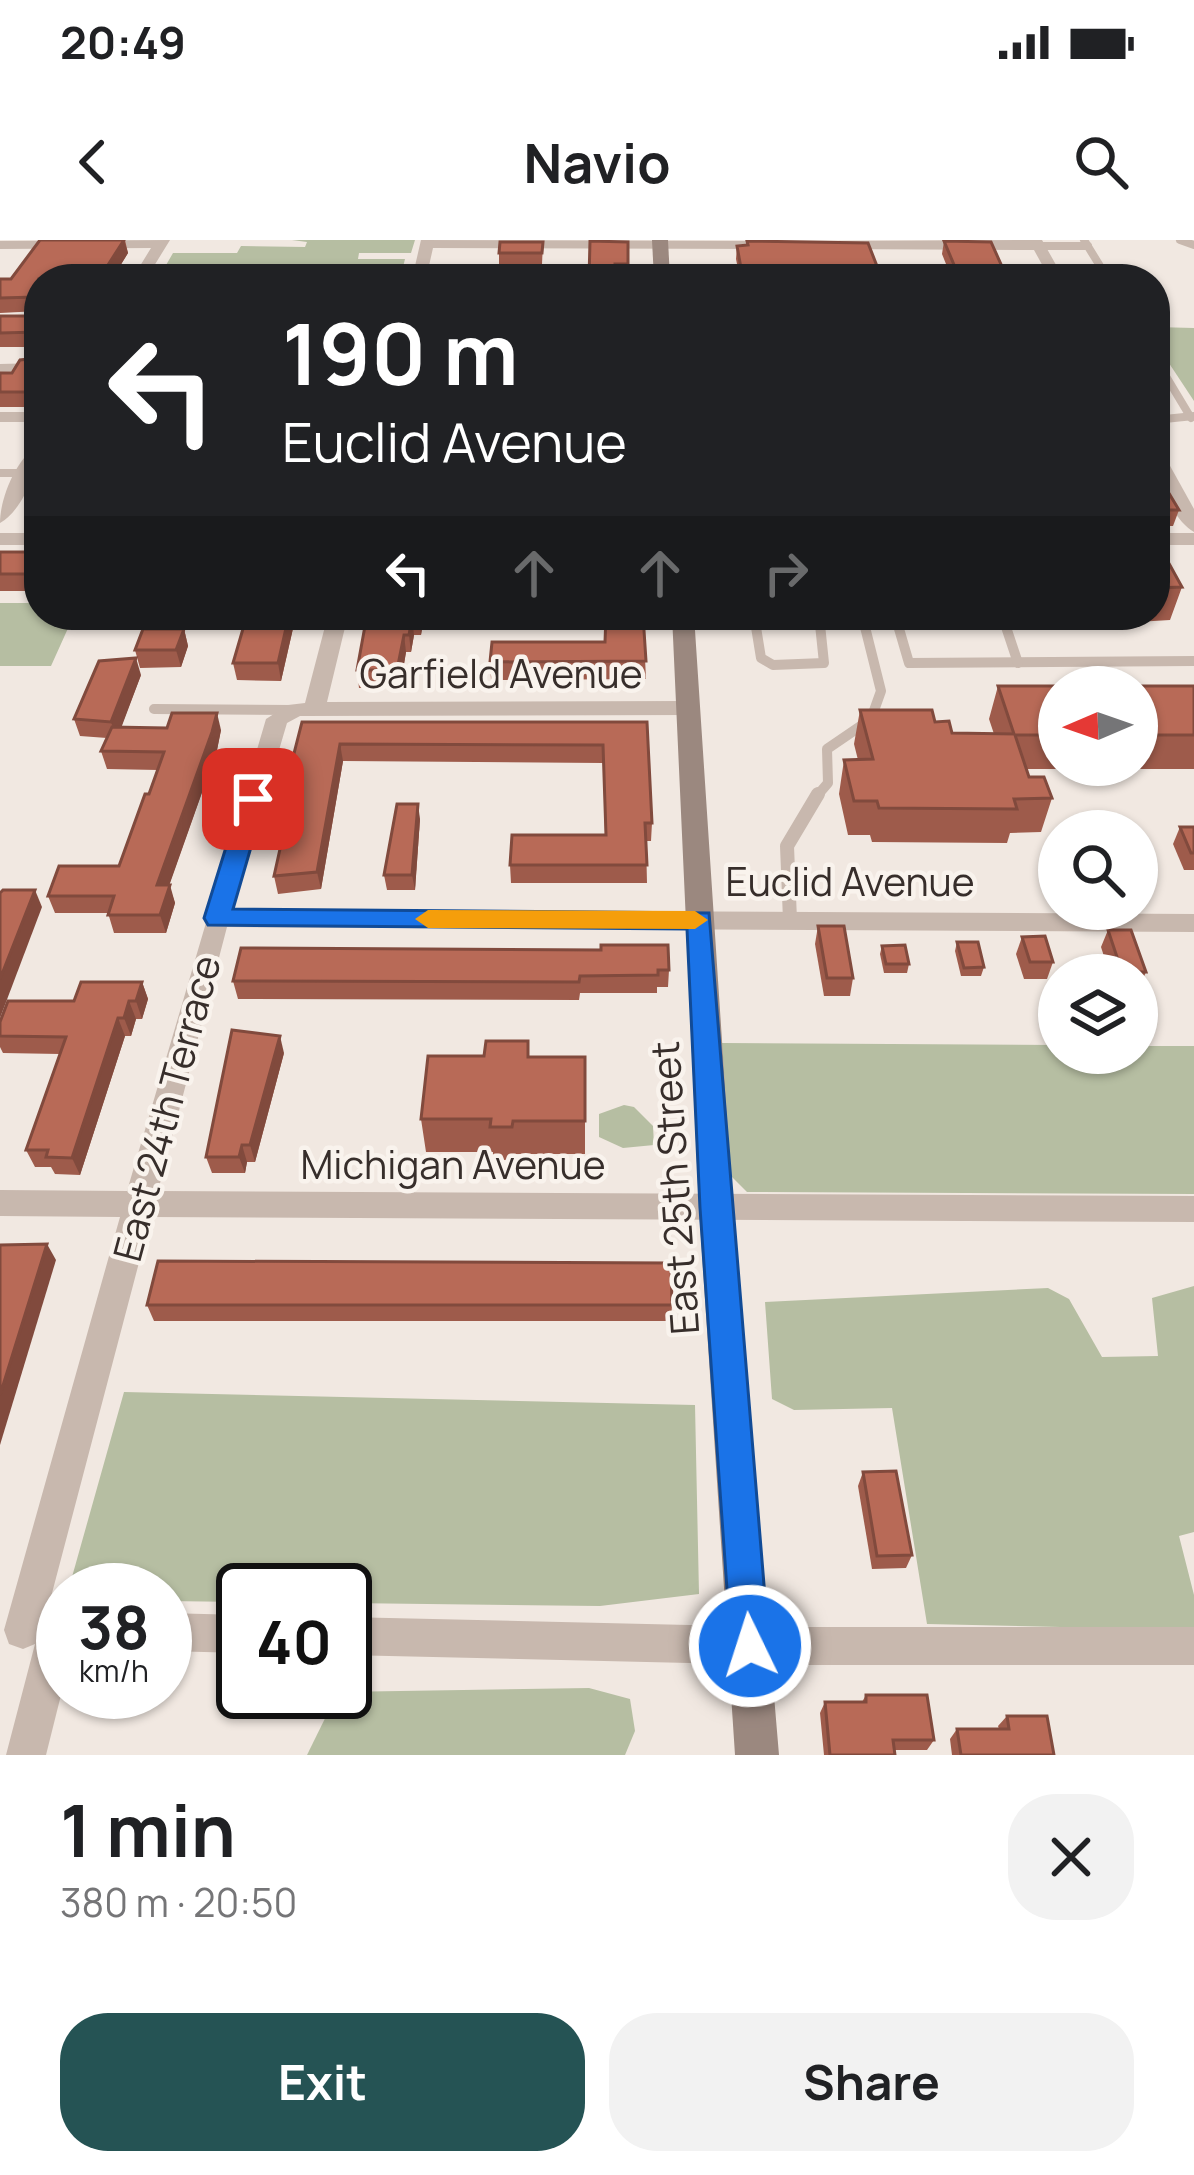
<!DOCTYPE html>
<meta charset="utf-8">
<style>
:root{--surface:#fff;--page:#f2f2f2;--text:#202124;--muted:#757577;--accent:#255354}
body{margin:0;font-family:Manrope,sans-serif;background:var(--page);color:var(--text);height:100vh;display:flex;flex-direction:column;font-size:45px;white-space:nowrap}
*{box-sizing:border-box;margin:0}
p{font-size:39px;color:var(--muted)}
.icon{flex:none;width:66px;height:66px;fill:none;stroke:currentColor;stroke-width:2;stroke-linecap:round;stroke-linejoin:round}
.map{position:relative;height:1515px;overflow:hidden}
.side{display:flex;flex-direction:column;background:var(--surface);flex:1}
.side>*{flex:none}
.banner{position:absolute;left:24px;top:24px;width:1146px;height:366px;border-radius:48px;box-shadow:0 3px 9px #0004;background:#202124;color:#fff;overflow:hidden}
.needle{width:78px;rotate:268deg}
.controls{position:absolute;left:1038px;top:426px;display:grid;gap:24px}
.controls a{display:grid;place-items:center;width:120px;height:120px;border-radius:50%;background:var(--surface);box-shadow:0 3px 9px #0004;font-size:60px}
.speed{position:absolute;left:36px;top:1323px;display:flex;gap:24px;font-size:60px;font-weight:700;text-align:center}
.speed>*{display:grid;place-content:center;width:156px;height:156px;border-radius:50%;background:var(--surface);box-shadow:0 3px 9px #0004;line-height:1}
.speed small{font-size:30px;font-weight:400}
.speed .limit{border:6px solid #111;border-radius:18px;background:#fff;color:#111}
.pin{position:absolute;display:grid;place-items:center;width:102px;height:102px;color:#fff;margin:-51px;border-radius:24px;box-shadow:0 6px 18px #0006}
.me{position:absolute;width:132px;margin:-66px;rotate:356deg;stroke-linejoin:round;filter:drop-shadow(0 0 9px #0008)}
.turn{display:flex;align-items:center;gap:42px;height:252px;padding:0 60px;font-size:54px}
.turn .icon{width:156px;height:156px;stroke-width:2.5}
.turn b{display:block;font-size:84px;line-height:102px}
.lanes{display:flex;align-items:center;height:114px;padding:0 60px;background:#0003;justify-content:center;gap:60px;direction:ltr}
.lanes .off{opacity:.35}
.round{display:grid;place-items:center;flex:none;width:126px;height:126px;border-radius:48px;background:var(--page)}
.head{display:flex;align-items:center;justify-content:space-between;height:204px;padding:0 60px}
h1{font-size:72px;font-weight:700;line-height:90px}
.action{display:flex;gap:24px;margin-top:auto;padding:24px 60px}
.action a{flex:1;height:138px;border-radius:48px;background:var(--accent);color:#fff;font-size:48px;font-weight:700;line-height:138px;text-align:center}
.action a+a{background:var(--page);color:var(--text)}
.status{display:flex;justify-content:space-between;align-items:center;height:84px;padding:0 60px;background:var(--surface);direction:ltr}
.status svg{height:33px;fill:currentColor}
header{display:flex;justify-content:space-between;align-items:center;height:156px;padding:0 60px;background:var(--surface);font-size:54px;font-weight:700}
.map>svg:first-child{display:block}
.green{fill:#b6bea2}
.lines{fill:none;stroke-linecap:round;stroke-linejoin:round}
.lane-far2{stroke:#c8b8ae;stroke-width:8}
.lane-far1{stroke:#c8b8ae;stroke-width:10}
.lane{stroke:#c8b8ae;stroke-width:14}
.street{fill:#c8b8ae;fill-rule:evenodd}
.secondary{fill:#9b887f;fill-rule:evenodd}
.wall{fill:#9e5b4b;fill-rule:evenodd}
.shaded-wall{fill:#814a3d}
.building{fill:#b86a57;stroke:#814a3d;stroke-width:3}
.route{fill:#1a73e8;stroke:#114b97;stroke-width:3}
.slow{fill:#f59e0b}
.labels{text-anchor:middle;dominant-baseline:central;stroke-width:9;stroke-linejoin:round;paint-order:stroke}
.street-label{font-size:39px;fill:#372e2b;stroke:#f9f3ed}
</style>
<div class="status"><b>20:49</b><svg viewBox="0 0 49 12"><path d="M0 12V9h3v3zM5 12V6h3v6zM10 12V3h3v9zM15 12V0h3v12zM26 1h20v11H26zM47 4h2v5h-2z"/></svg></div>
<header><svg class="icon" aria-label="back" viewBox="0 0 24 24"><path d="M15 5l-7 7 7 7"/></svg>Navio<svg class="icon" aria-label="search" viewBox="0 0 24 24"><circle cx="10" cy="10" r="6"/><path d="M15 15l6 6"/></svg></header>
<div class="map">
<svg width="1194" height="1515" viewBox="0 0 1194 1515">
<rect width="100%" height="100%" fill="#f1e8e1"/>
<g class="green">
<path d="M292 0H415L411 13H359L358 19H405L400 39H158L173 13H237L241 6 305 7 307 2Z"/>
<path d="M1155 87 1194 88V161L1155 102Z"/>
<path d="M0 363H39V375H74L51 426H0Z"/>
<path d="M722 803 1059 805V813H1137V806H1194V954L747 952 731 936Z"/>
<path d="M624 865 634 867 653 886 654 905 623 908 599 897V874Z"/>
<path d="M1194 1046V1292L1179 1296 1194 1355V1390L927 1384 892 1168 794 1170 772 1159 765 1062 1048 1048 1069 1059 1102 1117 1158 1116 1152 1058Z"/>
<path d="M124 1152 695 1165 699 1354 600 1366 345 1363V1350H243V1362L165 1361V1350H72V1337Z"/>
<path d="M589 1448 630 1459 635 1491 625 1515H307L338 1452Z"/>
</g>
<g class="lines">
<g class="lane-far2">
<path d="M1084 0 1108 39"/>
<path d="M1180 0 1194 5"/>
<path d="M1039 6H1088"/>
<path d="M1155 118 1191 178"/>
<path d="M0 128 39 127"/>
<path d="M1155 180 1194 176"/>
<path d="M0 233H39"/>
</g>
<g class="lane-far1">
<path d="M754 375 761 418 773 425 824 423 819 375"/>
<path d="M895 375 909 423 1194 421"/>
<path d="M1002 375 1018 423"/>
<path d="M820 381H864"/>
<path d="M154 469 293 470"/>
<path d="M816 557 828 543 827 509 871 479 881 451 862 375"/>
</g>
<path class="lane" d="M790 680 787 606 818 554"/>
<g class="street">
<path d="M170 0 146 39H132L151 8 0 9V1Z"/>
<path d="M421 0 783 1 790 5 783 9 433 8 426 39H412Z"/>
<path d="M1028 0H1042L1064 39H1050L1034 10 833 9 826 5 833 1Z"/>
<rect x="0" y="172" width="39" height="10"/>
<path d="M39 205C39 229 22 271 0 283 0 257 17 217 39 205Z"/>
<path d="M1155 210 1164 215 1194 269V292C1171 279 1155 235 1155 210Z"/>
<rect x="0" y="293" width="39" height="12"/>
<rect x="1155" y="293" width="39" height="12"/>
<path d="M328 375H348L327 462 689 461 700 468 689 475 300 476 287 483 232 669 1194 674V692L227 687 158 951 1194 956V982L151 977 46 1376 63 1373V1447L46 1515H6L35 1404 23 1409 9 1404 4 1390 120 977 0 976V950L127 951 266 479 288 465 305 463Z"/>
<path d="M165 1373 243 1375V1413L165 1411Z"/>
<path d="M345 1377 780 1387H1194V1425H780L345 1415Z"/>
</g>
<g class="secondary">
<path d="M652 0H668L670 39H654Z"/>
<path d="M672 375H694L733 968 779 1515H735L699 968Z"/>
</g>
</g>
<g class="wall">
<path d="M40 0H125L128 13 112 39H39V71L0 73V39H11Z"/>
<path d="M747 1 882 39H740L736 19 737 6 747 5Z"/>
<path d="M944 1 1004 31 1018 39H952L942 14Z"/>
<path d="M543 2 542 24H499V13Z"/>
<path d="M628 2V35L589 39Z"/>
<path d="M39 72V154L31 167H0V133H12L34 119 31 107H0V76H35Z"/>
<path d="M1155 245 1179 270 1173 286H1155Z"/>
<rect x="0" y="312" width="39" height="39"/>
<path d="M1182 347 1170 380 1054 387 1049 375H1155V348Z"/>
<path d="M247 375H292L294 384 281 441 237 440 233 423Z"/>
<path d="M367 375H424L421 395H414L411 412H406L400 448H359L357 430Z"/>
<path d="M661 375 643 376 646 439 491 440 490 422 605 402 606 376Z"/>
<path d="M184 389 188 406 181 427 140 428 135 410Z"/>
<path d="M141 435 121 487 221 490 217 510 169 645 175 663 166 693H114L108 673H55L48 656 119 626 158 530 107 529 101 511 107 498 80 496 74 479Z"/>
<path d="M998 446H1194V529H1027L1029 537 1052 558 1041 592 1010 593 1007 603 872 602 870 595H848L839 554 844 520H858L854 504 860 470 935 482 952 493 994 494 989 479ZM1059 447H1137V525H1059Z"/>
<path d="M302 482H647L652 583 651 601H646L647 643H511L510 625 605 595 603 523 343 521 321 649 278 654 274 636 292 554 288 537Z"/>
<path d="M420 579 415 650H387L384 635Z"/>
<path d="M1180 587H1194V630H1184L1173 604Z"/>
<path d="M818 686 853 738 850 756H824L815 704Z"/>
<path d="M1108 690 1146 732 1138 750 1137 735H1110L1101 707Z"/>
<path d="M1022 697 1053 722 1047 739H1024L1016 714Z"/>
<path d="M957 702 984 727 981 736H961L955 711Z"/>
<path d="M882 706 909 724 907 733H884L880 714Z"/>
<path d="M669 730 668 747H657V753H580L579 760 238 759 233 741Z"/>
<path d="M142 742 148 759 142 779H136L131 796H125L80 935 55 934 51 927H35L26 910 60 814 3 813 0 807V782Z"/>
<path d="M528 801 529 817H585V914H515V920H493V912H426L421 879 484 816Z"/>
<path d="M284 813 255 922H247L245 933H212L206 917Z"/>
<path d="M147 1065H672L671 1081H154Z"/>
<path d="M863 1232 912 1315 906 1328 872 1329 858 1246Z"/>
<path d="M866 1455 934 1500 927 1510H894L895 1515H824L820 1473 825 1462H862Z"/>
<path d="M1007 1476 1054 1515H952L950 1499 957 1489H999L998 1486Z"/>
</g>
<g class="shaded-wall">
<path d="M124 0 128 13 112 39H99Z"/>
<path d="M39 132V154L31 167 26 152Z"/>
<path d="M289 375H292L294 384 281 441 278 423Z"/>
<path d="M419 375H424L421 395 419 378Z"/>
<path d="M412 378 414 395 411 412 409 395Z"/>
<path d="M184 389 188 406 181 427 176 410Z"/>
<path d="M404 395 406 412 400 448 397 430Z"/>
<path d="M136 418 141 435 117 499 111 482Z"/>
<path d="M217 473 221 490 217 510 163 663 157 645Z"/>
<path d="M340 504 343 521 321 649 317 632Z"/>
<path d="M418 564 420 579 415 650 412 635Z"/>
<path d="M170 645 175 663 166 693 160 675Z"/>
<path d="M35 650 42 667 0 778V739Z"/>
<path d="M142 742 148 759 142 779 136 761Z"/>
<path d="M129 761 136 779 131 796 124 778Z"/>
<path d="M118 778 125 796 80 935 72 918Z"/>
<path d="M280 796 284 813 255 922 250 905Z"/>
<path d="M242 905 247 922 245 933 239 917Z"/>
<path d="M47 1004 56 1020 0 1205V1155Z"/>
</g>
<g class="building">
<path d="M40 0H124L99 39H39V71L35 57 0 58V39H11Z"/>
<path d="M590 1 628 2V24H615V39H589Z"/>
<path d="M747 1 868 3 882 39H743L737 6 748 5Z"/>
<path d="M944 1 991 2 1004 31H1014L1018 39H960Z"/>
<path d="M500 2H543L542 13H499Z"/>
<path d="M39 72V106L30 104 37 92 0 93V76H35Z"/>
<path d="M39 118V132L26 152H0V133H12L20 120Z"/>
<path d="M1155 245H1164L1179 270H1155Z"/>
<path d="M1155 309H1161L1182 347 1155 348Z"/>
<rect x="0" y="312" width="39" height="22"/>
<path d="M247 375H289L278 423H233Z"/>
<path d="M367 375H419V378H412L409 395H404L397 430H357Z"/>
<path d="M618 375H643L646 421 490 422 492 402H605L606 376Z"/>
<path d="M143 389H184L176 410H135Z"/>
<path d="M136 418 111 482 74 479 99 421Z"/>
<path d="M998 446H1194V495H1137V447H1059V495H1015L1029 537H1044L1052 558 1014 559 1017 569 879 568 877 561H854L844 520 873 519 860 470H932L935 482 949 481 952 493 1014 494Z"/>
<path d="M172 473H217L212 492 157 645H170L160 675H108L114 656H48L59 626H119L145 554H149L164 512 101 511 112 487 167 488Z"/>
<path d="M302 482H647L652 583H645L647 625H510L512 595H606L603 505 340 504 317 632 274 636 296 537H288Z"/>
<path d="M397 564H418L412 635H384Z"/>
<path d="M1180 587H1194V613H1191Z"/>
<path d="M3 650H35L0 739V653Z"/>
<path d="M818 686H844L853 738H827Z"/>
<path d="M1108 690H1131L1146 732H1122Z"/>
<path d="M1045 696 1053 722H1030L1022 697Z"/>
<path d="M957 702H978L984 727 964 728Z"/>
<path d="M601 705H668L669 730H658V735L580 736 579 742 233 741 241 708 601 710Z"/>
<path d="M905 705 909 724H886L882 706Z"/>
<path d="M81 742H142L136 761H129L124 778H118L72 918 46 917 48 910H26L66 797 0 796V782L8 761H74Z"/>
<path d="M232 790 280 796 250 905H242L239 917H206Z"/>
<path d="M486 801H528V817H585V881H513L512 887H490L491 879H421L428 816H484Z"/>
<path d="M47 1004 0 1155V1005Z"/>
<path d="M158 1021 671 1023 672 1065H147Z"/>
<path d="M896 1231 912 1315 877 1316 863 1232Z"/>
<path d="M866 1455H927L934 1500H893L895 1515H830L825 1462H866Z"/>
<path d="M1007 1476H1047L1054 1515H961L957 1489H1009Z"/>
</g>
<path class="route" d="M253 551 265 559 233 669 709 673 769 1406 764 1420 750 1425 736 1420 731 1406 700 968 687 689 208 685 204 678 241 559Z"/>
<path class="slow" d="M428 670 695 671 708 680 695 689 428 688 415 679Z"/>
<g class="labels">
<g class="street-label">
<text x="501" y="433">Garfield Avenue</text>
<text x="850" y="641">Euclid Avenue</text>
<text transform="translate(166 868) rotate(-75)">East 24th Terrace</text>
<text x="453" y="924">Michigan Avenue</text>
<text transform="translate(674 948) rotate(-94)">East 25th Street</text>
</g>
</g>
</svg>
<div class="controls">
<a><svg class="needle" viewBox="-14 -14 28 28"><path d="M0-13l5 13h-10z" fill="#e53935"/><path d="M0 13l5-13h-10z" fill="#757577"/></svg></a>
<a><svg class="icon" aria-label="search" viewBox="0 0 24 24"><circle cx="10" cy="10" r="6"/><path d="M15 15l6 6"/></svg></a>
<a><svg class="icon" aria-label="layers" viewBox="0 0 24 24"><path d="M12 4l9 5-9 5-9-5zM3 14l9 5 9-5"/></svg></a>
</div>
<div class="speed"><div>38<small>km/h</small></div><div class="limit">40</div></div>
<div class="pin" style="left:253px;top:559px;background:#d93025"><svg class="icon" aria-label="arrive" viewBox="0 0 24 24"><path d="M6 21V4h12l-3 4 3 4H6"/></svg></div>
<svg class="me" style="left:750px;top:1406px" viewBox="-20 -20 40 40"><circle r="17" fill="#1a73e8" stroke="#fff" stroke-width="3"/><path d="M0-11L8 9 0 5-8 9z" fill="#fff"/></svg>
<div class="banner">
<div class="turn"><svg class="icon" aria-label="left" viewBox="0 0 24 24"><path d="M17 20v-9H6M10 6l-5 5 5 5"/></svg><div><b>190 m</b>Euclid Avenue</div></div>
<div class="lanes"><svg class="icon" aria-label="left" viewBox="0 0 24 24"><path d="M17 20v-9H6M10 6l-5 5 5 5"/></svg><svg class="icon off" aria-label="ahead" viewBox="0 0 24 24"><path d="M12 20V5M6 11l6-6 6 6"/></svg><svg class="icon off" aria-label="ahead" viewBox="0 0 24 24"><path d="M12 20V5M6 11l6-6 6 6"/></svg><svg class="icon off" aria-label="right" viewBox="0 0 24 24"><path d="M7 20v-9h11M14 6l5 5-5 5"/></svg></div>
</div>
</div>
<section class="side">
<div class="head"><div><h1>1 min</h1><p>380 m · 20:50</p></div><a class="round"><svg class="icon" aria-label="close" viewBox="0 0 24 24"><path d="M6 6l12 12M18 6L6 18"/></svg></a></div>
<div class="action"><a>Exit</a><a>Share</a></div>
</section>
